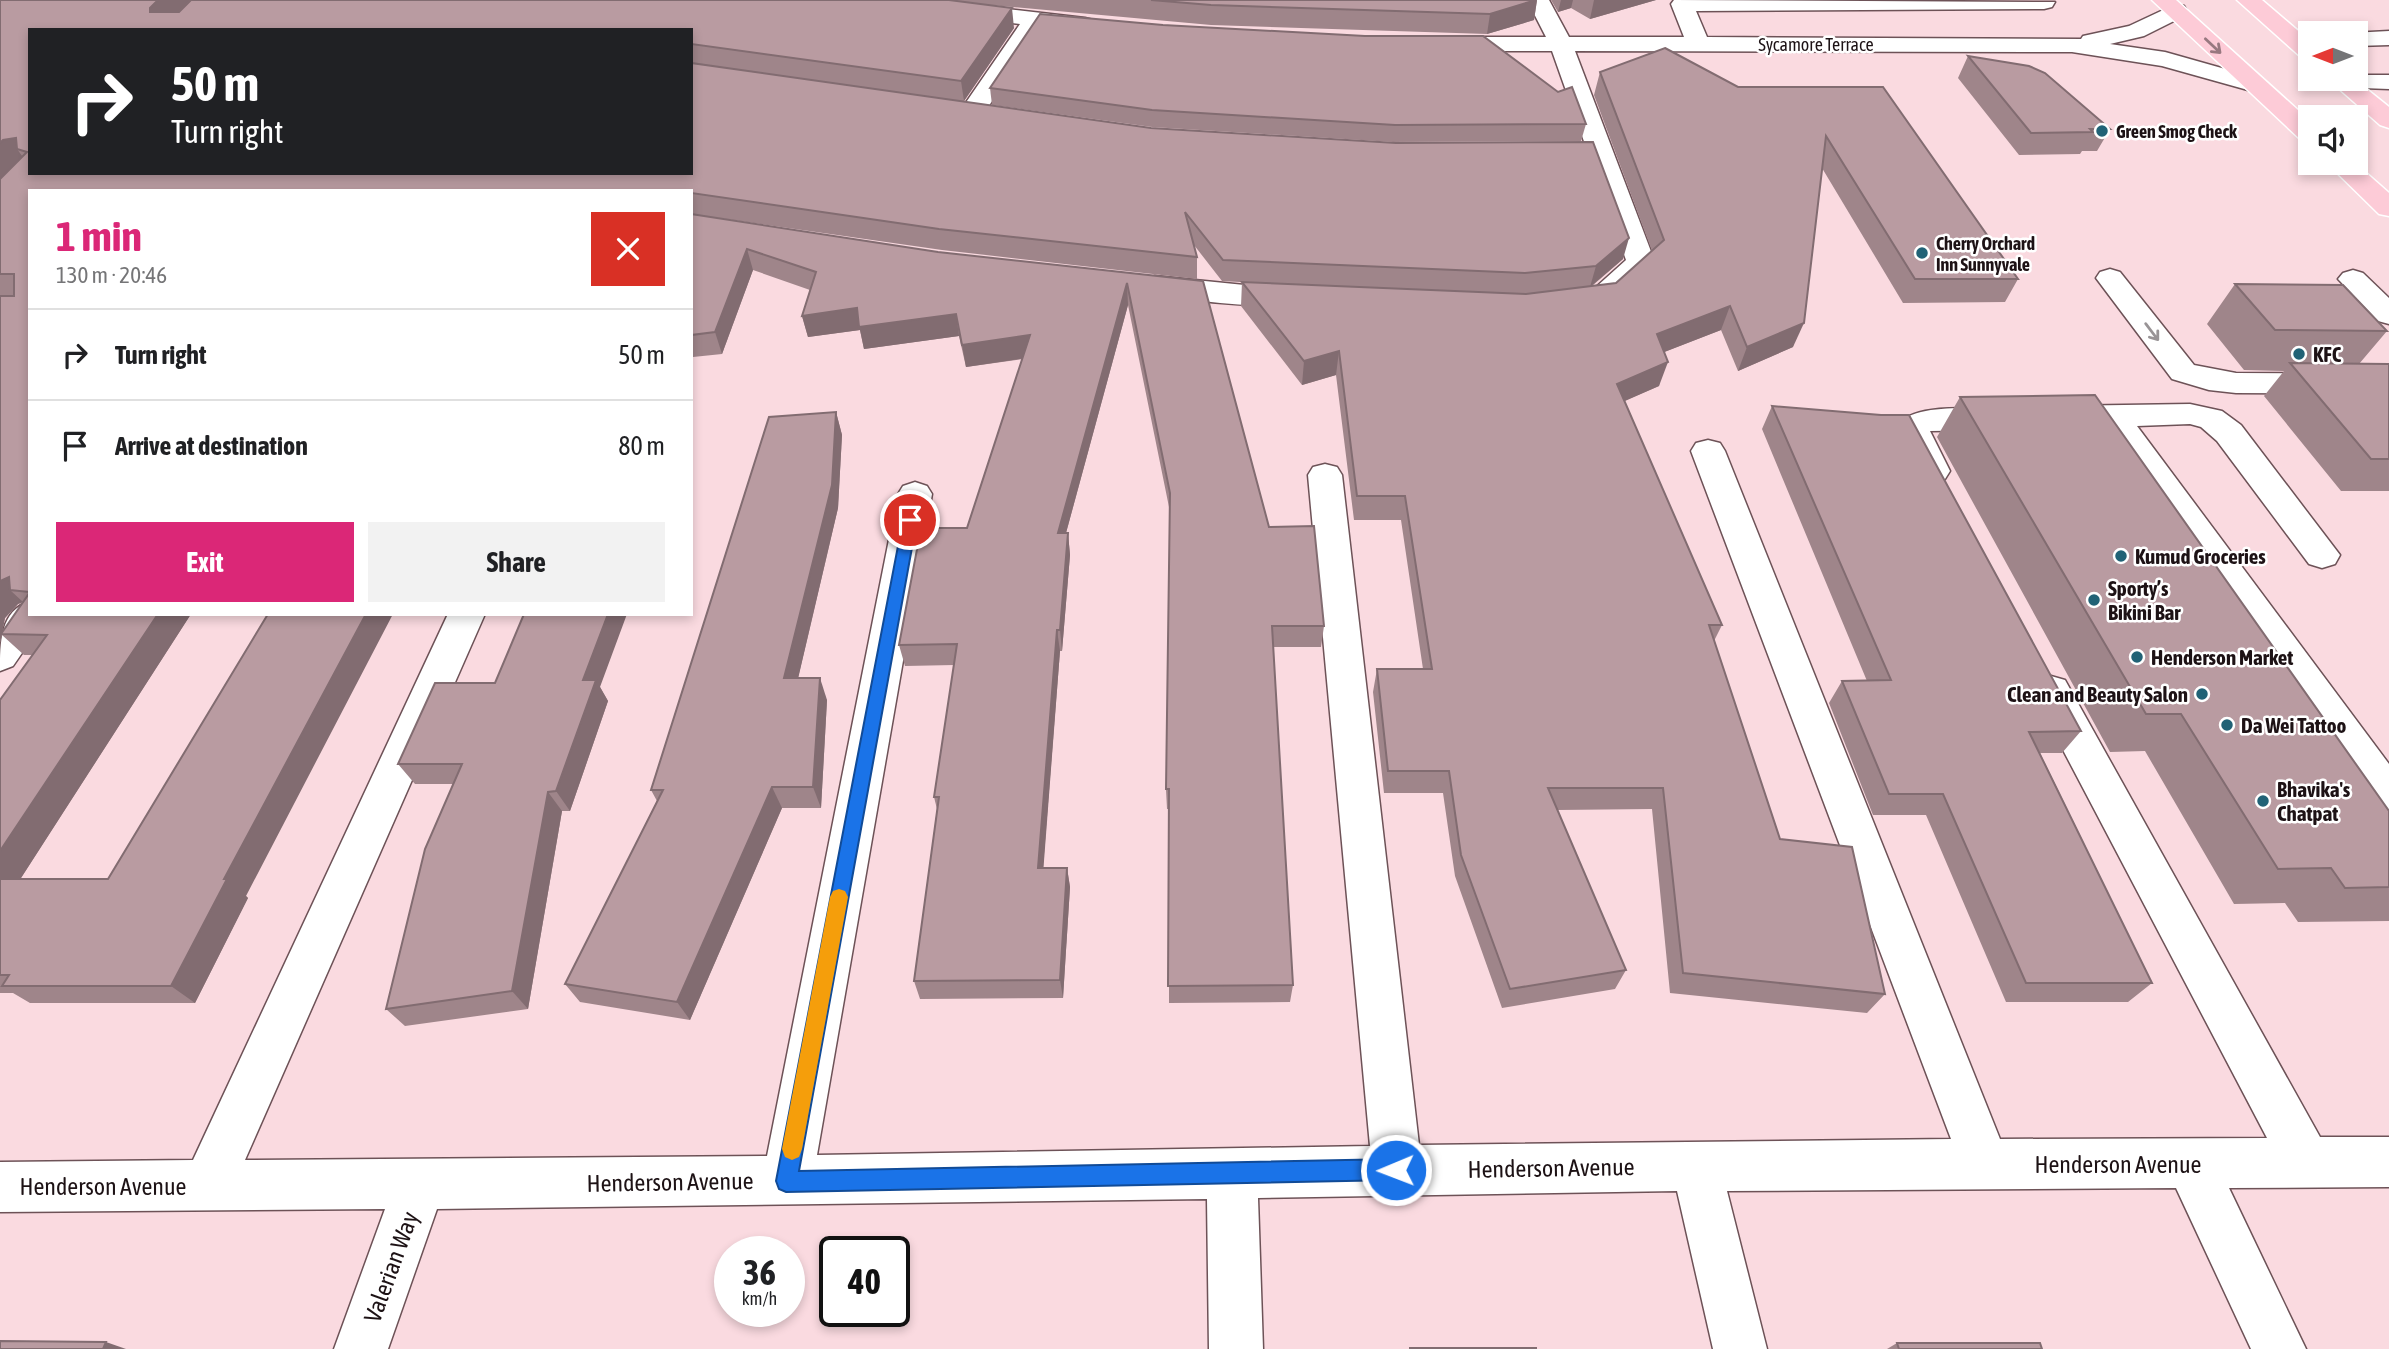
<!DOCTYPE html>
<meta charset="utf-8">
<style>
:root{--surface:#fff;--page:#f2f2f2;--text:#202124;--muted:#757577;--line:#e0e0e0;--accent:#db2777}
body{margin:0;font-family:"Asap Condensed",sans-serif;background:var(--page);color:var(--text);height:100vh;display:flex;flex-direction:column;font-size:26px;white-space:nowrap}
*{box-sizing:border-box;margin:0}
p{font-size:23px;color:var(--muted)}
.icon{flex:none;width:38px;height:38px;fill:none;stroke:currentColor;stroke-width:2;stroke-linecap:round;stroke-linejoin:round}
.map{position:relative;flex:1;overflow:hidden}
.drawer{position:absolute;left:28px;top:189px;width:665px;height:427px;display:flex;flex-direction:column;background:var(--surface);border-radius:0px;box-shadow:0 4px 10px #0003}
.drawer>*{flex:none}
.hud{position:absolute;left:28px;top:28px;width:665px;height:147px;border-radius:0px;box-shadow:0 4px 10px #0003;background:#202124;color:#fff;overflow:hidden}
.needle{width:46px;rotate:270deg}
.controls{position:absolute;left:2298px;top:21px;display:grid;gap:14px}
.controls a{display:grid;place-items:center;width:70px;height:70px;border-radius:0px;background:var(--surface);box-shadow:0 4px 10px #0003;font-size:35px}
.speed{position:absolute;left:714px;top:1236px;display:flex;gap:14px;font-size:35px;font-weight:700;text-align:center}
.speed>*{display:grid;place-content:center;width:91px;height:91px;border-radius:50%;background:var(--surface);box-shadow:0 4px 10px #0003;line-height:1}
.speed small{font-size:18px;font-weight:400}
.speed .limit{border:4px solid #111;border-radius:10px;background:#fff;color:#111}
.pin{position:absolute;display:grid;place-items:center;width:60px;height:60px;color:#fff;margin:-30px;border:4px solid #fff;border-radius:50%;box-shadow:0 2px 7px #0007}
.me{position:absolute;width:77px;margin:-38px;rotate:269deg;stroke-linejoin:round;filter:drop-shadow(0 0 5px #0008)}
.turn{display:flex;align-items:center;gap:24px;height:147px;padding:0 28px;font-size:32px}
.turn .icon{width:91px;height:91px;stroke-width:2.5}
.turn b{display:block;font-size:49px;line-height:60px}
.round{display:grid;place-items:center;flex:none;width:74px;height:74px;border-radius:0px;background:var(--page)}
.summary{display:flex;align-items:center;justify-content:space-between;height:119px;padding:0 28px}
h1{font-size:42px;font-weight:700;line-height:52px;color:var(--accent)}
.primary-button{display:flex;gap:14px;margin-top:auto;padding:14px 28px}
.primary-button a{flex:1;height:80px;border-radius:0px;background:var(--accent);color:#fff;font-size:28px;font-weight:700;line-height:80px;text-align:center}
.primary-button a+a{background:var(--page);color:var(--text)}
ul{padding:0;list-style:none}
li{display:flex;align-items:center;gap:21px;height:91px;padding:0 28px;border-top:2px solid var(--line)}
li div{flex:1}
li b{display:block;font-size:26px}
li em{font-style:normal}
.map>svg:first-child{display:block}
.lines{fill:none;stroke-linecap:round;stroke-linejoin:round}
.minor-casing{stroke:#6d5257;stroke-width:3}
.major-casing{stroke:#fff;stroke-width:3}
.minor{fill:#fff;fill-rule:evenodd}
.major{fill:#fdcbd7;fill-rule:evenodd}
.wall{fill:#9f858a;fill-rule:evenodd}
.shaded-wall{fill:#826c71}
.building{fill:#b99ba1;stroke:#826c71;stroke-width:2}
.oneway{stroke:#987880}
.oneway2{stroke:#999496}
.route{fill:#1a73e8;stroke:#114b97;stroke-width:2}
.slow{fill:#f59e0b}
.poi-dot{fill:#216276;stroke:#fff;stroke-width:2.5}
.labels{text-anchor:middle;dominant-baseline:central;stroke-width:5;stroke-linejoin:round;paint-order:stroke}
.far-street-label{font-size:18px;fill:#1d1215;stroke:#fff}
.far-poi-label{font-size:18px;font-weight:bold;fill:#1d1215;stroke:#fff;text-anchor:start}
.poi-label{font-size:21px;font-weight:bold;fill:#1d1215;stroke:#fff;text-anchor:start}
.near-street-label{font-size:24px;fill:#1d1215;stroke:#fff}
</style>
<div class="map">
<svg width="2389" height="1349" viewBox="0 0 2389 1349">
<rect width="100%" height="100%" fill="#fadae0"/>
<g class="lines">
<g class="minor-casing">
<g id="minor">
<path d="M861 0H929L1085 18 1093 20 1096 25 1093 30 1085 32 1042 27 980 119 971 122 962 119 958 114 1020 24 872 7 864 5Z"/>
<path d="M1527 0H1549L1569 37H1684L1671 4 1674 0 2055 2 2052 7 2044 9 1696 11 1707 37 2081 39 2083 36 2129 26 2176 4 2184 6 2187 11 2184 16 2144 36 2110 44 2165 52 2264 80 2267 85 2264 90 2255 92 2162 66 2072 52 1575 51 1655 262 1611 302 1601 305 1591 302 1586 296 1626 260 1552 51H1442L1434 49 1430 44 1434 39 1442 37H1546Z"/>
<path d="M2389 31V45L2356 46V33H2351Z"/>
<path d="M2356 75H2389V89L2335 87 2332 82 2334 79H2356Z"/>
<path d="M2110 269 2120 272 2194 365 2236 373 2389 374V394L2236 393 2209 390 2172 379 2096 278 2100 272Z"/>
<path d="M2353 270 2363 273 2389 298V324L2378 321 2338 279 2343 273Z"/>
<path d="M1155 276 1304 291 1309 297 1304 303C1273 311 1178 300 1145 291L1140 285 1145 279Z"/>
<path d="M2190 404 2222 411 2241 425 2340 555 2335 564 2322 568 2309 564 2217 441 2201 427 2190 424 2137 426 2389 764V813L2374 808 2104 426 2058 428 2047 424 2042 417 2047 410 2058 406Z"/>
<path d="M1998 408 2009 412 2014 419 2009 426 1998 430 1930 431 1950 471 1945 479 1933 482 1921 479 1899 437 1897 426C1911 403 1972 409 1998 408Z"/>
<path d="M1708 440 1720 443 1725 451 2000 1139 2267 1138 2032 691 2037 680 2051 676 2065 680 2320 1137H2389V1187L2229 1188 2306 1349H2251L2176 1188 1727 1191 1767 1349H1713L1677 1191 1258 1198 1263 1349H1209L1207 1199 437 1209 388 1349H334L385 1209 0 1212V1162L193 1160 448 614H485L245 1160 767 1156 898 494 903 486 915 482 927 486 932 494 817 1155 1370 1146 1308 475 1313 467 1325 464 1337 467 1342 475 1419 1145 1951 1139 1691 451 1696 443Z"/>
<path d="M30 601V614H49L13 666 0 671C0 642 0 611 30 601Z"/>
</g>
</g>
<g class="major-casing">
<g id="major">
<path d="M2152 0H2176L2310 121V143L2301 140Z"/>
<path d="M2237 0H2262L2310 41V60L2302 58Z"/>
<path d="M2328 79H2354L2389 107V128L2380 125Z"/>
<path d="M2327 163H2355L2389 193V216L2379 214Z"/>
</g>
</g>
<use href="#minor" class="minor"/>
<use href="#major" class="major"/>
</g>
<g class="wall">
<path d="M0 0H1537L1534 20 1487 34 1211 25 990 5 1014 28 964 101 1623 259 1592 286 1616 283 1652 251 1594 95 1600 72 1738 87H1883L2018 279 2005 302 1903 303 1822 168 1793 347 1738 371 1721 330 1664 352 1659 386 1624 401 1722 625 1714 641 1780 839 1885 994 1867 1013 1670 993 1652 809 1557 810 1626 970 1615 989 1502 1008 1455 876 1443 793H1384L1373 692 1377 669H1423L1401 520H1354L1336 375 1302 385 1241 306 1242 282 1257 283 1222 281 1194 245 1197 257V279L942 250 691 214V191H30V614H191L21 878 23 879 246 896 248 898 195 1003H30L13 993H0V700L32 655H24L2 635 0 643ZM691 30V173H30ZM23 602 2 632 5 618 18 604Z"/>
<path d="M1551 0H1656L1590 19 1571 8 1558 12Z"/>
<path d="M1968 56 2110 129 2097 151H2082L2080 154 2019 155 1958 78Z"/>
<path d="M990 88 1586 124 1581 141 1393 142 1152 127 992 105Z"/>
<path d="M691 214 938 252 1203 281 1269 527 1324 626 1321 647H1273L1293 985 1290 1002 1169 1003V809H1167L1166 789 1170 512 1128 305 1066 533H1068L1070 555 1062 651H1060L1043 868H1067L1070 887 1063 998 920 999 914 981 937 809 934 797 954 665 905 666 899 645 967 528 1023 359 966 367 959 336 864 349 860 330 808 337 802 316 810 290 753 270 722 354 693 357 691 392Z"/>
<path d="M2235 284 2387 331 2359 364H2389V491H2341L2264 396 2284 371 2244 370 2207 324Z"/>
<path d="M1960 397 2389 811V921L2298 922 2285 903 2234 904 2145 751 2110 752 1937 437Z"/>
<path d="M1772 406 2081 731 2062 753H2040L2152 983 2128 1002H2006L1926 815H1873L1829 703 1842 681H1867L1762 429Z"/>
<path d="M836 412 842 435 838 508 798 678 827 700 821 808H782L690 1020 580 1002 565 984 657 801 651 790Z"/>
<path d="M495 683 600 687 608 701 570 811H562L528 1009 405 1026 386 1009 453 784H415L398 764Z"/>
<path d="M1897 1343 2042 1349H1887Z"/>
</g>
<g class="shaded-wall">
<path d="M158 0H190L162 28 150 12V8Z"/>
<path d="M1537 0 1534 20 1487 34 1490 14Z"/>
<path d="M1561 0H1573L1571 8 1558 12Z"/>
<path d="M1594 0H1656L1590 19Z"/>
<path d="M1012 8 1014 28 964 101 961 81Z"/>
<path d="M16 138 17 149 25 160 0 179V143L3 140Z"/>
<path d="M1629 238 1623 259 1590 287 1596 266Z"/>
<path d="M747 249 753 270 722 354 715 332Z"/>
<path d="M1127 283 1128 305 1060 555 1058 533Z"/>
<path d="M1730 306 1721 330 1649 358 1657 334Z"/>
<path d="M857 308 956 314 959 336 864 349 860 330 808 337 802 316Z"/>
<path d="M1804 323 1793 347 1738 371 1747 347Z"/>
<path d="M1030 335 1033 357 966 367 962 345Z"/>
<path d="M1339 351 1336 375 1302 385 1304 361Z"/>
<path d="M691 352 693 357 691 392Z"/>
<path d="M1668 362 1659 386 1609 408 1617 384Z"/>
<path d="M836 412 842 435 838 508 793 700 784 678Z"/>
<path d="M1068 533 1070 555 1062 651 1060 630Z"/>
<path d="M9 577 10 590 23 602 18 604 5 618 0 643V581Z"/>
<path d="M158 614H191L21 878 23 880 0 890V851Z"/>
<path d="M366 614H393L246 896 248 898 195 1003 171 986 224 879Z"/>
<path d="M608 614H627L600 687 608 701 570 811 556 791 583 680Z"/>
<path d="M1057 630 1060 651 1042 887 1038 868Z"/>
<path d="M820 678 827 700 821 808 813 787Z"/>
<path d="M772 787 782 808 690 1020 677 1002Z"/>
<path d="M548 792 562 811 528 1009 512 991Z"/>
<path d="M1067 868 1070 887 1063 998 1060 980Z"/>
<path d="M106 1342 126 1349H103Z"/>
</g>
<g class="building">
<path d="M0 0H158L150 8V12H179L191 0H949L1012 8 961 81 691 44V30H30V173H691V63L1151 128 1396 143 1593 142 1629 238 1596 266 1525 273 1223 260 1185 212 1197 257 939 229 691 193V191H30V614H158L0 851V700L47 635 1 634 30 592 10 590 9 577 0 581V296H14V274H0V179L27 152 17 149 16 138 3 140 0 143Z"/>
<path d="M1151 0H1536L1490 14 1211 5Z"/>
<path d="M1040 14 1163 25 1365 36H1483L1558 92 1572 87 1586 124 1395 125 1152 110 990 88Z"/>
<path d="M1665 48 1738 87H1883L2018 279H1915L1826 136 1804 323 1747 347 1730 306 1657 334 1668 362 1617 384 1722 625H1709L1780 839 1852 847 1885 994 1683 973 1663 788H1548L1626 970 1510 989 1461 855 1449 771H1388L1377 669H1432L1405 496H1357L1339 351 1304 361 1242 282 1526 294 1616 283 1664 240 1600 72Z"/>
<path d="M1968 56 2029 66 2045 73 2110 129H2090L2093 132 2031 133Z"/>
<path d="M691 214 938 252 1203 281 1269 527 1314 526 1324 626H1272L1293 985 1168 986 1169 789H1166L1170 493 1127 283 1058 533H1068L1060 630H1057L1038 868H1067L1060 980 914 981 939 797H934L957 644 899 645 921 528H967L1030 335 962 345 956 314 859 327 857 308 802 316 816 272 747 249 715 332 691 335Z"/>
<path d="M2235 284 2343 285 2387 331 2275 330Z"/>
<path d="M2290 363 2389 364V459H2371Z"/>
<path d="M2095 395 2389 811V887L2345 888 2331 868 2278 869 2181 714H2146L1960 397Z"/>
<path d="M1772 406 1881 415H1909L2081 731 2029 732 2152 983H2026L1943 794H1889L1842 681 1891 680Z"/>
<path d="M836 412 832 485 784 678H820L813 787H772L677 1002 565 984 663 790H651L769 417Z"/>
<path d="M268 614H366L224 879H227L171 986H2L9 975H0V879H108Z"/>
<path d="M524 614H608L583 680H596L556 791 548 792 512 991 386 1009 425 849 462 764H398L435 683H495Z"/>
<path d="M0 1341 106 1342 103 1349H0Z"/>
<path d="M1897 1343H2040L2042 1349H1899Z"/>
<rect x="1410" y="1348" width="126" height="1"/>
</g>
<defs><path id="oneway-shaft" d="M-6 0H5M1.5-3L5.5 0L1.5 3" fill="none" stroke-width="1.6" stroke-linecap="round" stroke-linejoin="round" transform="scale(1.75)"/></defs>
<use class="oneway" href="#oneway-shaft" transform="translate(2213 46) rotate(43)"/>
<use class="oneway2" href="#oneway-shaft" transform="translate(2152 332) rotate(53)"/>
<path class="route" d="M910 515 917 520 799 1171 1396 1159 1404 1162 1407 1170 1404 1177 1396 1180 786 1192 779 1189 776 1181 903 520Z"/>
<path class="slow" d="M839 889 845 891 848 897 802 1149 799 1157 792 1160 785 1157 782 1149 830 897 833 891Z"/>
<g class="poi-dot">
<circle cx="2102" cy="131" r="7"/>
<circle cx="1922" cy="253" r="7"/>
<circle cx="2299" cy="354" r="7"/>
<circle cx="2121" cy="556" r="7"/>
<circle cx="2094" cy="600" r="7"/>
<circle cx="2137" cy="657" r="7"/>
<circle cx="2202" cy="694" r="7"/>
<circle cx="2227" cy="725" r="7"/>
<circle cx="2263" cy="801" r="7"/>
</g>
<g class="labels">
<g class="far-street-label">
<text x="1816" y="44">Sycamore Terrace</text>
</g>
<g class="far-poi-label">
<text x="2116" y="131">Green Smog Check</text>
<text x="1936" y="243">Cherry Orchard<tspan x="1936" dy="21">Inn Sunnyvale</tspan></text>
</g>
<g class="poi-label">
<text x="2313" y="354">KFC</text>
<text x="2135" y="556">Kumud Groceries</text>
<text x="2108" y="588">Sporty’s<tspan x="2108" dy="24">Bikini Bar</tspan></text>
<text x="2151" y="657">Henderson Market</text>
<text x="2188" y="694" text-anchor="end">Clean and Beauty Salon</text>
<text x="2241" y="725">Da Wei Tattoo</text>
<text x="2277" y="789">Bhavika's<tspan x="2277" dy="24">Chatpat</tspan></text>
</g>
<g class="near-street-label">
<text x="2118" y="1164">Henderson Avenue</text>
<text transform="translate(1551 1168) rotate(-1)">Henderson Avenue</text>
<text transform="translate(670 1182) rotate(-1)">Henderson Avenue</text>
<text x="103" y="1186">Henderson Avenue</text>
<text transform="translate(391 1267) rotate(-70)">Valerian Way</text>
</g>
</g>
</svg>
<div class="controls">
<a><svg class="needle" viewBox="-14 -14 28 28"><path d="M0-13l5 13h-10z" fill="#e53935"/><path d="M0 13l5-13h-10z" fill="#757577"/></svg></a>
<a><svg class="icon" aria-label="sound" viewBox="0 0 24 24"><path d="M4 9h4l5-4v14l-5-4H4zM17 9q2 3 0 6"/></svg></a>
</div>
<div class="speed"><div>36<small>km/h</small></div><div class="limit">40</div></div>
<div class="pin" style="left:910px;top:520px;background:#d93025"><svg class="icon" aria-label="arrive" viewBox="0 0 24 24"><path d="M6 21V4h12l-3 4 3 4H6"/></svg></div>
<svg class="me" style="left:1396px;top:1170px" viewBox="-20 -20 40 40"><circle r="17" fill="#1a73e8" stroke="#fff" stroke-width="3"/><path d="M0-11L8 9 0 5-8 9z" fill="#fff"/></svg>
<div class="hud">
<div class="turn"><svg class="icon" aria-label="right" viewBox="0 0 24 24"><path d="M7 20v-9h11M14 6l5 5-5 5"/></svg><div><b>50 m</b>Turn right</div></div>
</div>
<section class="drawer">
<div class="summary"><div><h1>1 min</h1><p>130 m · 20:46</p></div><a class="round" style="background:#d93025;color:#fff"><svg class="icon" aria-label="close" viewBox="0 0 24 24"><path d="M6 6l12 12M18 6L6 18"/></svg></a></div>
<ul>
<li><svg class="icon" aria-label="right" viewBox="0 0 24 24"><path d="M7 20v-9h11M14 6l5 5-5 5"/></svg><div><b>Turn right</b></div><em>50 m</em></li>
<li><svg class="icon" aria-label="arrive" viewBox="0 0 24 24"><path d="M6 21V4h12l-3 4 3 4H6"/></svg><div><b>Arrive at destination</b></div><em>80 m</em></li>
</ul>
<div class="primary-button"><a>Exit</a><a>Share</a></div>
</section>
</div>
